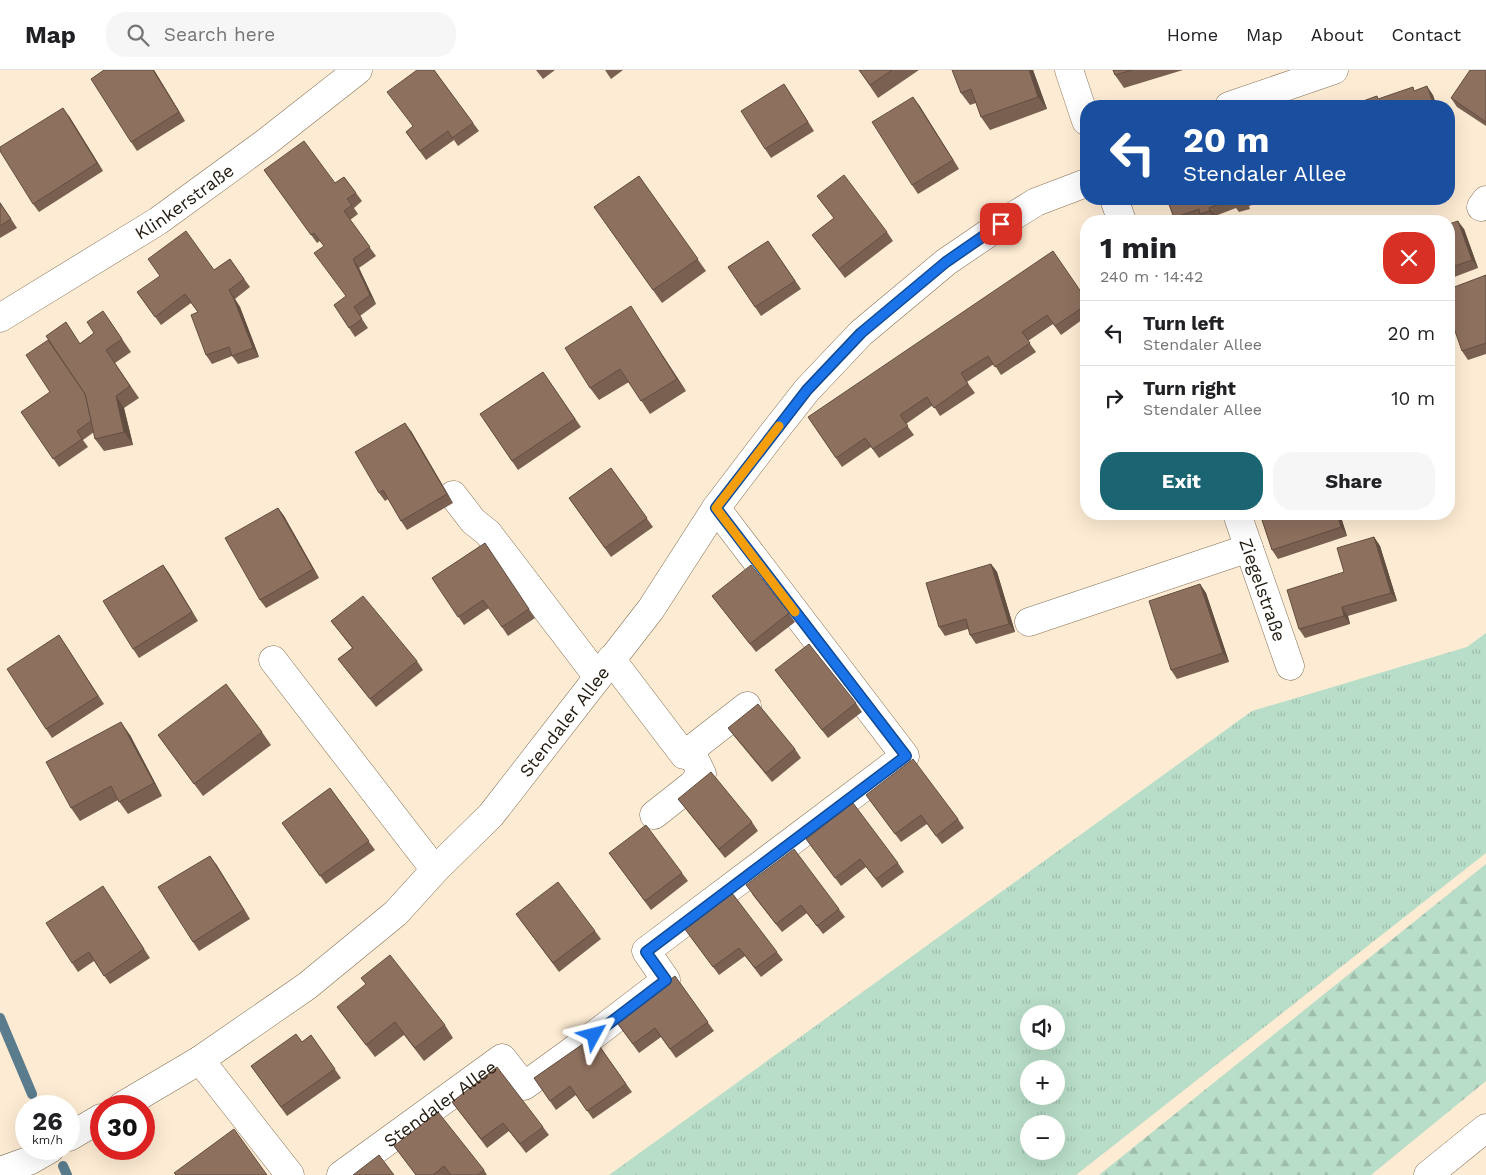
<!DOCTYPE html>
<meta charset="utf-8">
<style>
:root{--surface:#fff;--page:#f6f6f6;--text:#202124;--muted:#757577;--line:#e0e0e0;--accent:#1b6572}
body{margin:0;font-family:"Work Sans",sans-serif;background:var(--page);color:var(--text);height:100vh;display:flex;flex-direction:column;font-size:19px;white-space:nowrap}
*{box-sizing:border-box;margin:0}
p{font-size:16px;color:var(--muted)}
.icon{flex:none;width:28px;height:28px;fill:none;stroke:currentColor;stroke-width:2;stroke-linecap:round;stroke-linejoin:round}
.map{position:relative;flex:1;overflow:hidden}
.panel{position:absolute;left:1080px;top:145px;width:375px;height:305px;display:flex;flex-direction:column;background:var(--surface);border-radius:20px;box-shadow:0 5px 20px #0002}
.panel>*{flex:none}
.top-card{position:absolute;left:1080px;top:30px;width:375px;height:105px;border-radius:20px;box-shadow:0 5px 20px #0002;background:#1a4fa0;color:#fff;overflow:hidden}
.buttons{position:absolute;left:1020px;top:935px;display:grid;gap:10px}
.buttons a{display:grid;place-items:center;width:45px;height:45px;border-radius:50%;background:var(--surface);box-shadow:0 5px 20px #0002;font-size:25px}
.speed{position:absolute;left:15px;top:1025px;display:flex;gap:10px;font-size:25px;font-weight:700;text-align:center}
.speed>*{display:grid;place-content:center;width:65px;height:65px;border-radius:50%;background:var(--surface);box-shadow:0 5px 20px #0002;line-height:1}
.speed small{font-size:12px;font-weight:400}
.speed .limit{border:8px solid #d22;background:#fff;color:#111}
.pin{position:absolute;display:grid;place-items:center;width:42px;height:42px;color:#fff;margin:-21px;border-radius:10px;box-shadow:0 2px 8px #0006}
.me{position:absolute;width:55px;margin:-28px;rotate:52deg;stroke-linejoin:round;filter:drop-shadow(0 0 4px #0008)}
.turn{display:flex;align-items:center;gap:18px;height:105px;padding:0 20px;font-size:22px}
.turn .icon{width:65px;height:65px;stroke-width:2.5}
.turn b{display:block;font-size:35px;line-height:42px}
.round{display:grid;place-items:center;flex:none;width:52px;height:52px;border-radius:20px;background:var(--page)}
.summary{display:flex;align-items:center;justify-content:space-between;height:85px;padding:0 20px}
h1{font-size:30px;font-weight:700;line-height:38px}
.primary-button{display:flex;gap:10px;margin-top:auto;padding:10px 20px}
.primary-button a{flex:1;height:58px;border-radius:20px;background:var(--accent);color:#fff;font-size:20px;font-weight:700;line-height:58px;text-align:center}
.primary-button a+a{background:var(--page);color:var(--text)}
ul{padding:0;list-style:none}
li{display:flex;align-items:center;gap:15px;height:65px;padding:0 20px;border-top:1px solid var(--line)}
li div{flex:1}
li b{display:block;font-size:19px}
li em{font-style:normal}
header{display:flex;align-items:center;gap:30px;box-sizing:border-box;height:70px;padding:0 25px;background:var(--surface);border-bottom:1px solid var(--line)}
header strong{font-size:24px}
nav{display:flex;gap:28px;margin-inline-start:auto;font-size:18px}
.search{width:350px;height:45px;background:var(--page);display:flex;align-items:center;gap:12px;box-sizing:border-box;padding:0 18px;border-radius:20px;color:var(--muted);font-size:19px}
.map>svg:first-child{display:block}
.grass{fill:url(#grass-tufts);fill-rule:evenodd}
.forest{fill:url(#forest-firs)}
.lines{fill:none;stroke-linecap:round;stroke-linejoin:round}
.stream{stroke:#5a7c8d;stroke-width:10}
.minor-casing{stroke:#847055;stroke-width:29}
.highway-casing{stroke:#847055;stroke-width:29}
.minor{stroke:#fff;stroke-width:28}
.highway{stroke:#fff;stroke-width:28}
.wall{fill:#7a6051}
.shaded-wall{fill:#634e42}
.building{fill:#8e705e;stroke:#634e42}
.route-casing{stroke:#114b97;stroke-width:12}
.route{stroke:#1a73e8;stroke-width:9}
.slow{stroke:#f59e0b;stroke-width:9}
.labels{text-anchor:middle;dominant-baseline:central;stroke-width:4;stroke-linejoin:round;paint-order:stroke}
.street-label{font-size:18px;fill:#231b10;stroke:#fdebd3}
</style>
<header>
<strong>Map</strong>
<div class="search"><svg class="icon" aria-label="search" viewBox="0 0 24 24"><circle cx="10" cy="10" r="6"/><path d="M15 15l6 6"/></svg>Search here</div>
<nav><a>Home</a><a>Map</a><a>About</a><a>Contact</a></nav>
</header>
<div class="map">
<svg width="1486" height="1105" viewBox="0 0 1486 1105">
<defs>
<pattern id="grass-tufts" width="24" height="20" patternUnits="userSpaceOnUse" patternTransform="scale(1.25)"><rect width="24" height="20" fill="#b8ddc8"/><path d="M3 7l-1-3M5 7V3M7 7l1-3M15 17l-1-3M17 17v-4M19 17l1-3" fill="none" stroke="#9ebdab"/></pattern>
<pattern id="forest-firs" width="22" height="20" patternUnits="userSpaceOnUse" patternTransform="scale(1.25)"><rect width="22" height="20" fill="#b8ddc8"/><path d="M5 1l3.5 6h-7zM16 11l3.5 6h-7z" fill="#9ebdab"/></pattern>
</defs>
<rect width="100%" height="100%" fill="#fdebd3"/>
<path class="grass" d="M1486 563V783L1076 1105H609L1252 641 1467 577ZM1029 944H1056V971H1029ZM1029 999H1056V1026H1029ZM1029 1054H1056V1081H1029Z"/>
<path class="forest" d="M1486 794V1011L1371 1105H1099Z"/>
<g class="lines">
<g class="stream">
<path d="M0 948 32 1024"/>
<path d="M63 1096 67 1105"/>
</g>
<g class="minor-casing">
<g id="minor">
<path d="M1069 0 1086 51"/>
<path d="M1229 36 1334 0"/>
<path d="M1114 129 1122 151"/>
<path d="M1481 137 1486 130"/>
<path id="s1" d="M0 248 158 151 265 73 358 0"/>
<path d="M453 425 473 451 488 463 598 607"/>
<path id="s2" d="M1237 444 1290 596"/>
<path d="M1029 552 1249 478"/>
<path d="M611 589 684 685 747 636"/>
<path d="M273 590 435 800"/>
<path d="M654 745 692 715 702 704 690 680"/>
<path d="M200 990 290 1105"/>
<path id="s3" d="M122 1036 200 990 307 916 396 843 435 800 491 745 651 539 716 438 770 367 807 320 861 263 946 192 1015 145 1036 132 1086 113"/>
<path d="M69 1067 101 1048"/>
<path d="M0 1101 31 1090 50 1079"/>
<path id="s4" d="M341 1105 502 988 524 1016 594 965 666 910 646 881 905 686 716 438"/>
</g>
</g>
<g class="highway-casing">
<path id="highway" d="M1428 1105 1486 1058"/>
</g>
<use href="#minor" class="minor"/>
<use href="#highway" class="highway"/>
</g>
<g class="wall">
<path d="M154 0 185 51 137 81 131 72Z"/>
<path d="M434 0 479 61 458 76 454 70 426 90 406 62 413 56Z"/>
<path d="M536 0H555L543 9Z"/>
<path d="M605 0H623L611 9Z"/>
<path d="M859 0H919L878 28Z"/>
<path d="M952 0H1033L1047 39 990 60 981 47 976 33 970 35 961 23Z"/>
<path d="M1113 0H1183L1124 18 1115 5Z"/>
<path d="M1486 0V56L1457 37 1451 28Z"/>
<path d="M784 14 814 61 771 88 765 79Z"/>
<path d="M919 35 959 99 918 124 912 115Z"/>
<path d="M69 46 103 101 39 142 33 134Z"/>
<path d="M264 100 335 113 344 107 362 131 354 138 358 144 350 150 376 186 359 198 376 234 360 246 368 258 355 267 334 235 346 227 324 176 320 171 317 173Z"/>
<path d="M639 106 706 201 662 233 594 137Z"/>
<path d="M817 126 887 162 893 171 845 208 812 165 834 148Z"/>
<path d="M1167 129H1269L1249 136 1250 139 1239 142 1236 138 1215 146 1216 150 1211 151H1205L1203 148 1195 151H1177L1174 148Z"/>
<path d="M1270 129H1281L1282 130 1273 133Z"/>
<path d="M0 132 17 158 0 168Z"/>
<path d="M1449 154 1464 159 1478 198 1449 209Z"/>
<path d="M768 171 801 219 761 246 728 197Z"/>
<path d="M230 189 250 217 235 229 240 237 259 287 238 294 232 286 212 294 206 285 198 242 191 233 161 255 137 222 214 200Z"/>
<path d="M1486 205V284L1468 290 1462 281Z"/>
<path d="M1086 228V247L1061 265 1053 254 1028 271 1036 282 1001 305 994 294 967 312 975 323 940 346 933 335 906 354 914 365 879 388 871 377 842 397 808 347Z"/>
<path d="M103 241 131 282 115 293 139 328 124 338 133 375 104 381 95 369 94 362 83 370 88 377 59 397 21 342 50 322 48 270 80 273 94 263Z"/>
<path d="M639 249 686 321 650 344 629 312 599 330 590 318Z"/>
<path d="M543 302 581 357 518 400 480 344Z"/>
<path d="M411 361 453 433 407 460 401 451 388 429 385 431 379 423Z"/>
<path d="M611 398 653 457 611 487 569 428Z"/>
<path d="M278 438 284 446 319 508 266 538 260 530Z"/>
<path d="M1260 444H1340L1347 466 1278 489 1272 480Z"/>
<path d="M1374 467 1380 476 1397 531 1348 546 1350 554 1305 568 1299 559 1344 502Z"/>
<path d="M485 473 535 548 508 566 489 538 464 555 432 508Z"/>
<path d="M991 494 997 502 1015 562 976 574 970 565 968 559 945 566 939 557Z"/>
<path d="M163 495 198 551 139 588 133 579Z"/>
<path d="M1200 514 1206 523 1229 592 1177 609 1171 600Z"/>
<path d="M712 526 789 543 795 552 756 582Z"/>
<path d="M331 551 417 591 423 600 376 637 338 589 352 578Z"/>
<path d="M65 574 104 634 52 668 46 659Z"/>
<path d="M775 600 856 633 862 642 828 668Z"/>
<path d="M728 658 795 679 801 688 772 712 734 666Z"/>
<path d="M262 662 271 675 203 726 158 665Z"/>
<path d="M130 665 162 726 128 744 118 730 80 751 71 738Z"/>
<path d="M330 718 375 780 326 814 282 753Z"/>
<path d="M866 725 958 749 964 758 942 774 927 754 901 772Z"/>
<path d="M678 729 752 752 758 761 725 788Z"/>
<path d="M806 769 898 793 904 802 882 818 866 797 841 816Z"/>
<path d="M609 783 682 803 688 811 651 840Z"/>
<path d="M216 794 250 849 199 881 193 872Z"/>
<path d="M752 824 839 839 845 847 823 864 807 843 782 862Z"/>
<path d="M109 825 150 888 110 914 94 891 78 902 72 893Z"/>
<path d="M516 844 595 861 601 869 559 902Z"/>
<path d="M690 866 777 882 783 890 761 907 745 886 719 905Z"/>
<path d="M675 906 714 961 676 988 661 967 639 983 615 950Z"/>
<path d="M337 937 445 955 453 968 424 991 404 965 375 987Z"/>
<path d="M311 965 341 1008 287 1046 251 996 302 972Z"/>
<path d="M593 967 632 1022 593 1049 576 1025 556 1040 534 1008Z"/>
<path d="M452 1032 543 1057 549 1065 526 1083 509 1061 487 1078Z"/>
<path d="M394 1076 484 1100 487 1105H416Z"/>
</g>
<g class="shaded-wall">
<path d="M153 0H154L185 51 179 42Z"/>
<path d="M1029 0H1033L1047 39 1038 27Z"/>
<path d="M1427 16 1433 25 1437 36H1434Z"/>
<path d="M913 27 919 35 959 99 953 90Z"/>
<path d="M63 38 69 46 103 101 97 93Z"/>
<path d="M1209 138 1215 146 1216 150 1210 141Z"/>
<path d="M1458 151 1464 159 1478 198 1472 190Z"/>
<path d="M353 189 359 198 376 234 370 225Z"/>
<path d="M229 220 240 237 259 287 253 278Z"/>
<path d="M631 236 639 249 686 321 677 309Z"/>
<path d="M116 326 124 338 133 375 124 362Z"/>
<path d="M405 353 411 361 453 433 447 424Z"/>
<path d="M278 438 284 446 319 508 313 499Z"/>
<path d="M1337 444H1340L1347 466 1341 457Z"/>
<path d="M1374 467 1380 476 1397 531 1391 523Z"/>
<path d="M991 494 997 502 1015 562 1009 554Z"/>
<path d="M163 495 169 503 198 551 192 542Z"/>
<path d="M1200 514 1206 523 1229 592 1223 583Z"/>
<path d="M1342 537 1348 546 1350 554 1344 546Z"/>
<path d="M121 652 130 665 162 726 154 713Z"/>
<path d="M210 786 216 794 250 849 244 840Z"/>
</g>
<g class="building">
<path d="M104 0H153L179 42 131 72 91 9Z"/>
<path d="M417 0H434L473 53 452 68 448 61 420 81 406 62 413 56 387 22Z"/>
<path d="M859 0H892L870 15Z"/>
<path d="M952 0H1029L1038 27 981 47 971 19 961 23Z"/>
<path d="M1113 0H1132L1115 5Z"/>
<path d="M1470 0H1486V52L1451 28Z"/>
<path d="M784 14 808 52 765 79 741 41Z"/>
<path d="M1427 16 1434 36H1349L1377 26 1378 29 1413 17 1414 21Z"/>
<path d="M913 27 953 90 912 115 872 52Z"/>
<path d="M1347 33 1348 36H1340Z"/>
<path d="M63 38 97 93 33 134 0 81V77Z"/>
<path d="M304 71 335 113 344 107 356 123 347 129 352 135 344 141 370 177 353 189 370 225 354 237 362 249 349 258 334 235 346 226 314 183 324 176 314 163 311 165 264 100Z"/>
<path d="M844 105 887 162 839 199 812 165 834 148 817 126Z"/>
<path d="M639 106 698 189 653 220 594 137Z"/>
<path d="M1167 129H1244V130L1233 134 1232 129 1209 138 1210 141 1200 144 1199 139 1174 148Z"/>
<path d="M0 133 11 149 0 156Z"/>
<path d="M1458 151 1472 190 1449 198V154Z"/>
<path d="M186 161 214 200 230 189 244 209 229 220 234 229 253 278 232 286 229 277 206 285 191 245 198 242 185 224 155 247 137 222 160 206 148 189Z"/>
<path d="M768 171 795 211 755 237 728 197Z"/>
<path d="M1053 181 1086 229V235L1055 256 1047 245 1022 262 1030 273 995 297 988 286 961 303 968 314 934 338 927 327 900 345 908 356 873 379 865 368 836 388 808 347Z"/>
<path d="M1486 205V273L1462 281 1449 244V219Z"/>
<path d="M631 236 677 309 641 331 620 299 590 318 565 278Z"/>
<path d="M103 241 122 269 106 280 130 316 116 326 124 362 95 369 85 324 46 266 66 252 80 274 94 263 87 252Z"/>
<path d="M48 270 85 324 91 351 77 361 82 369 53 389 21 342 50 322 26 285Z"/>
<path d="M543 302 575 349 512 391 480 344Z"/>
<path d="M405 353 447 424 401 451 383 420 379 423 355 382Z"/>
<path d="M611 398 647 448 605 478 569 428Z"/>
<path d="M278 438 313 499 260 530 225 468Z"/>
<path d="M1260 444H1337L1341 457 1272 480Z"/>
<path d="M1374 467 1391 523 1342 537 1344 546 1299 559 1287 520 1344 502 1337 478Z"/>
<path d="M485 473 529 539 502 557 483 530 458 547 432 508Z"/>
<path d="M991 494 1009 554 970 565 966 549 939 557 926 513Z"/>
<path d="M163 495 192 542 133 579 103 531Z"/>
<path d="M751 495 789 543 750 574 712 526Z"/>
<path d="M1200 514 1223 583 1171 600 1149 531Z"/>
<path d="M363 526 417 591 370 629 338 589 353 578 331 551Z"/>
<path d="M59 565 98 626 46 659 7 599Z"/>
<path d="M809 574 856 633 822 660 775 600Z"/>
<path d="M226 614 262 662 194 714 158 665Z"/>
<path d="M758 634 795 679 766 703 728 658Z"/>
<path d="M121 652 154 713 119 732 111 716 71 738 46 692Z"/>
<path d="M913 689 958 749 936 766 921 745 895 764 866 725Z"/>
<path d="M711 702 752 752 719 779 678 729Z"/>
<path d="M330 718 369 771 320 806 282 753Z"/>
<path d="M853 733 898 793 876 809 860 789 835 808 806 769Z"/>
<path d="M646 755 682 803 645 831 609 783Z"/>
<path d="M794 779 839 839 817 856 801 835 776 854 746 815Z"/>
<path d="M210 786 244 840 193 872 158 817Z"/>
<path d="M558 812 595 861 553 893 516 844Z"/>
<path d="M103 816 144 879 104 906 89 882 72 893 46 853Z"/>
<path d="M732 823 777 882 755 898 739 878 713 897 684 858Z"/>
<path d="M390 885 445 955 415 978 395 952 366 975 337 937 366 914 361 908Z"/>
<path d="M675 906 708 952 670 979 655 958 633 974 615 950Z"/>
<path d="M296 964 302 972 311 965 335 999 281 1037 251 996Z"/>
<path d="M593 967 626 1014 587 1041 570 1016 550 1031 534 1008Z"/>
<path d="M497 997 543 1057 520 1074 503 1053 481 1069 452 1032Z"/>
<path d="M438 1042 484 1100 478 1105H451L444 1096 433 1105H416L394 1076Z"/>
<path d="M234 1059 267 1105H176L174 1103Z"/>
<path d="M379 1085 394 1105H353Z"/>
</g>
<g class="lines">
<g class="route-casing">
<path id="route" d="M594 965 666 910 646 882 906 686 716 438 807 320 861 263 946 192 1001 154"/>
</g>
<use href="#route" class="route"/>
<path class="slow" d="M779 356 716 438 795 542"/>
</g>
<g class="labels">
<g class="street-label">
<text stroke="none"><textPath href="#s1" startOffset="218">Klinkerstraße</textPath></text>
<text stroke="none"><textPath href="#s2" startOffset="80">Ziegelstraße</textPath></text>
<text stroke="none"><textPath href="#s3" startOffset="591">Stendaler Allee</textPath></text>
<text stroke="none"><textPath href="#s4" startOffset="122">Stendaler Allee</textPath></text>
</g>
</g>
</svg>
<div class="buttons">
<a><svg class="icon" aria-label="sound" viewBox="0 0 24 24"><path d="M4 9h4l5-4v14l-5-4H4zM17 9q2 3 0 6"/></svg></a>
<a>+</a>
<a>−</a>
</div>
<div class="speed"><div>26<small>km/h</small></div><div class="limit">30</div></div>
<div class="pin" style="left:1001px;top:154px;background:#d93025"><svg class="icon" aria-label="arrive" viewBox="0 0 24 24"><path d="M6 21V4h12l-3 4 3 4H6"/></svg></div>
<svg class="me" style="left:594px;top:965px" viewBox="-20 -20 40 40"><path d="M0-17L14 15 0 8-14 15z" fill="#1a73e8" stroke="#fff" stroke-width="4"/></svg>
<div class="top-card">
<div class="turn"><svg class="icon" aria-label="left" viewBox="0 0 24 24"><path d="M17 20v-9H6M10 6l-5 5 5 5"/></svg><div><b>20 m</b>Stendaler Allee</div></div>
</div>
<section class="panel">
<div class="summary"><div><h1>1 min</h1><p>240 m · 14:42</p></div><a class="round" style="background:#d93025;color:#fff"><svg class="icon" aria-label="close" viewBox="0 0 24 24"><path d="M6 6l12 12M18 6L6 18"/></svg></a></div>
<ul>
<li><svg class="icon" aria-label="left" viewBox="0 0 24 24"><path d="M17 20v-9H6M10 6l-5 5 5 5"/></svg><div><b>Turn left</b><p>Stendaler Allee</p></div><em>20 m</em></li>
<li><svg class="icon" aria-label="right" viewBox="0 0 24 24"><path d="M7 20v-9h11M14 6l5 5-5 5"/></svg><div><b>Turn right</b><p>Stendaler Allee</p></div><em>10 m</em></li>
</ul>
<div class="primary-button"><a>Exit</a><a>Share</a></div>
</section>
</div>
